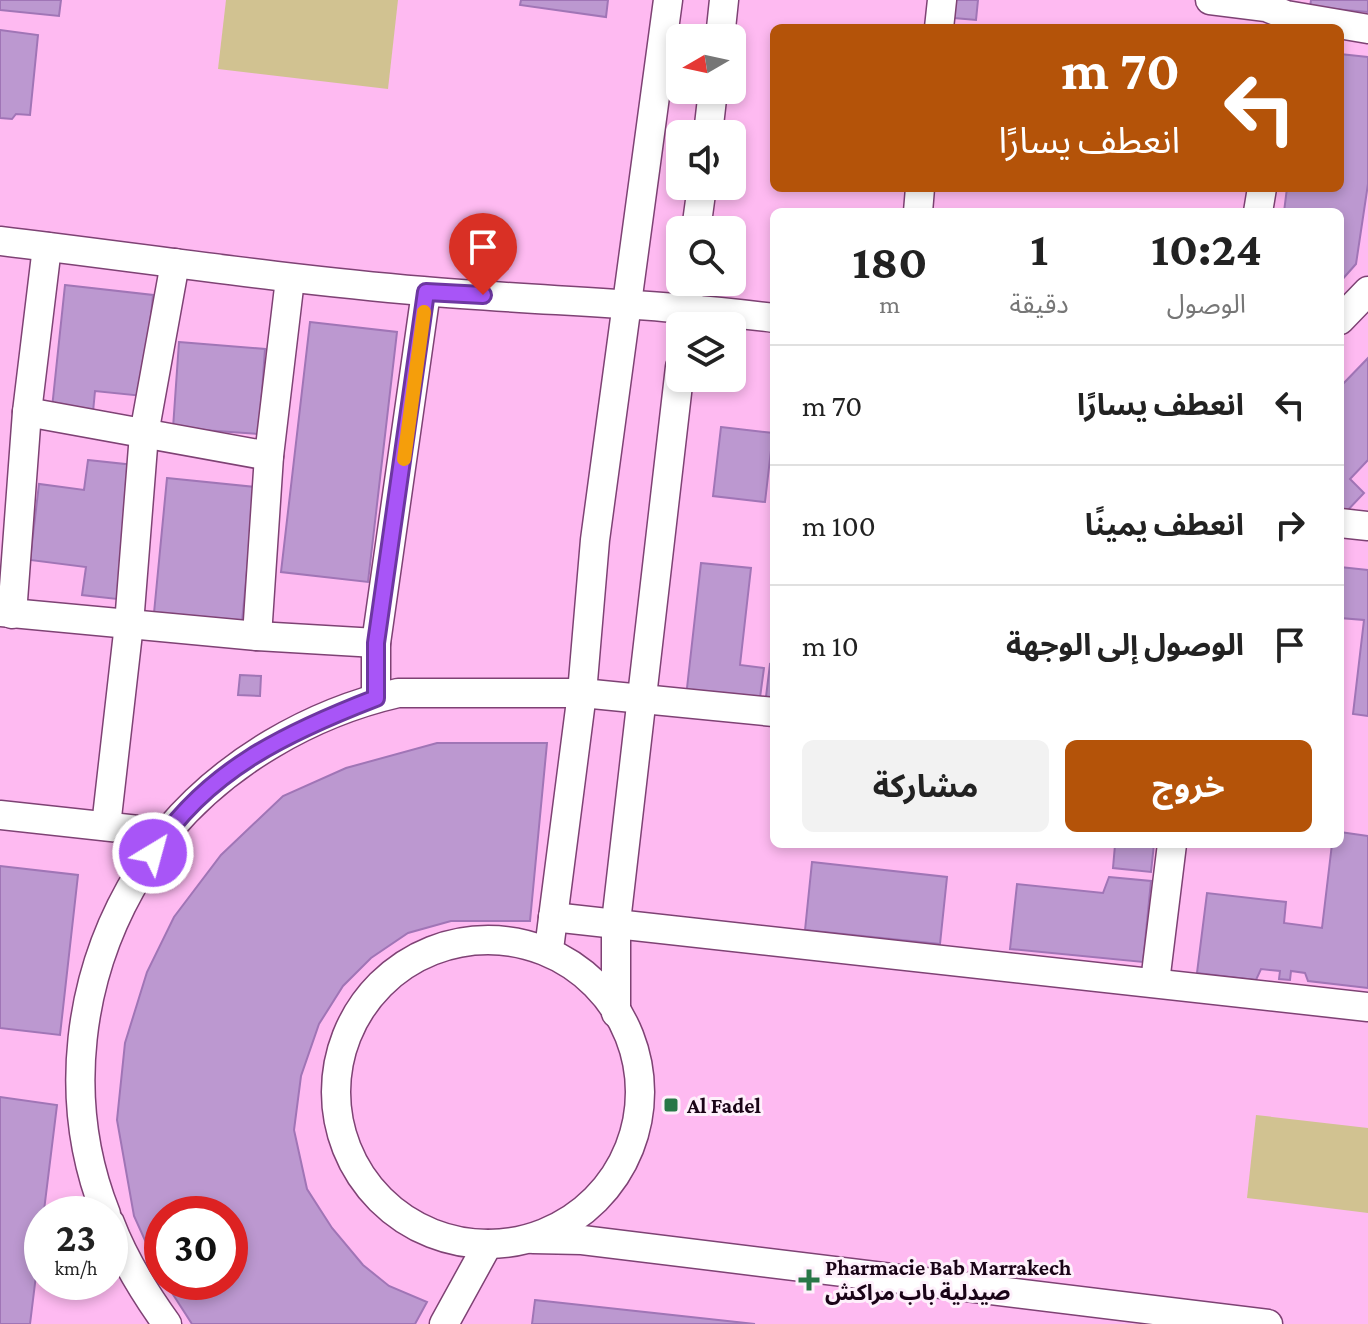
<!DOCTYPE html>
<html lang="ar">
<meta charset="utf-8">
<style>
:root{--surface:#fff;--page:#f2f2f2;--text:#222;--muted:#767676;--line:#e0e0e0;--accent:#b45309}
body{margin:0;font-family:"Crimson Pro","Noto Sans Arabic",serif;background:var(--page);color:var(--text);direction:rtl;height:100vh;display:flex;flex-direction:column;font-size:30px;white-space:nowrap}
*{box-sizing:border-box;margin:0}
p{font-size:26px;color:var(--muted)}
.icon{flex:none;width:44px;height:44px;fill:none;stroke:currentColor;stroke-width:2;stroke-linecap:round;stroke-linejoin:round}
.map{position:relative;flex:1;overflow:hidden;direction:ltr}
.details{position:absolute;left:770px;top:208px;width:574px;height:640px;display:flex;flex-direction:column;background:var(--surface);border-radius:12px;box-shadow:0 4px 12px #0003;direction:rtl}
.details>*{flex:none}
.hud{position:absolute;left:770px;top:24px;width:574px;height:168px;border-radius:12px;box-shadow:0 4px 12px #0003;direction:rtl;background:#b45309;color:#fff;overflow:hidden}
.needle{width:52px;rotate:261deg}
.buttons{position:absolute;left:666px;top:24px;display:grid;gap:16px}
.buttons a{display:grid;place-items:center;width:80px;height:80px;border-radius:12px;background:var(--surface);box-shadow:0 4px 12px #0003;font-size:40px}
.speed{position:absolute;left:24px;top:1196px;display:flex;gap:16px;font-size:40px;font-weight:700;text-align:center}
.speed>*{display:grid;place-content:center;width:104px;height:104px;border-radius:50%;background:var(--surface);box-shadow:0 4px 12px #0003;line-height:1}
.speed small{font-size:20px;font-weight:400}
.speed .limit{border:12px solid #d22;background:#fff;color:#111}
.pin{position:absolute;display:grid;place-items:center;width:68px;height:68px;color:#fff;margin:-82px -34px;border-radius:50% 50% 50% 0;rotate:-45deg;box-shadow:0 0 8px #0007}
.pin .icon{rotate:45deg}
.me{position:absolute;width:88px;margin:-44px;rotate:37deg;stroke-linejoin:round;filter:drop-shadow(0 0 6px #0008)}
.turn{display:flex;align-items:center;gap:28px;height:168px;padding:0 32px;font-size:36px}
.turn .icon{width:104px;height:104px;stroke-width:2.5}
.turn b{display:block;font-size:56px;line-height:68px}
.eta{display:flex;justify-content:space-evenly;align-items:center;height:136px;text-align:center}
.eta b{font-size:48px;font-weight:700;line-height:56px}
.cta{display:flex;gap:16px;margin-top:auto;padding:16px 32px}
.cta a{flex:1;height:92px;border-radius:12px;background:var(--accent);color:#fff;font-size:32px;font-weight:700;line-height:92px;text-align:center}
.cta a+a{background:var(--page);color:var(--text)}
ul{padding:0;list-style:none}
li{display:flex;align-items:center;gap:24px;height:120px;padding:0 32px;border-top:2px solid var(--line)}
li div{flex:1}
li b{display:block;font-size:30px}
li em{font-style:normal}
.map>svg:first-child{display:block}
.green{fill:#d1c291}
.building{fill:#bc98d0;stroke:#a075b6;stroke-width:2}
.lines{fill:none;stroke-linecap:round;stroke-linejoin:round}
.minor-casing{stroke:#7e4274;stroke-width:31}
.minor{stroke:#fff;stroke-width:28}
.route-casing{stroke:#6d37a1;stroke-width:20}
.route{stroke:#a855f7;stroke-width:14}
.slow{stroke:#f59e0b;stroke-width:14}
.poi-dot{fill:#287747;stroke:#fef0fb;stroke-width:3}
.labels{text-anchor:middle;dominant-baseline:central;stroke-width:6;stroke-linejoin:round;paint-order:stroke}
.poi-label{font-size:22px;font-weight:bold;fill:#1a0417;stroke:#fef0fb;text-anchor:start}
</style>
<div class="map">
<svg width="1368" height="1324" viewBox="0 0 1368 1324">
<rect width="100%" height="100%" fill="#febaf1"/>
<g class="green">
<path d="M226 0H398L388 89 218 69Z"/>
<path d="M1256 1115 1368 1128V1213L1247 1198Z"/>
</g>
<g class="building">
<path d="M0 0H61L59 16 0 10Z"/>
<path d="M521 0H608L606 17 520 5Z"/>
<path d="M955 0H978L976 20 954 18Z"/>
<path d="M1311 0H1368V12L1310 7Z"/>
<path d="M0 30 38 35 30 115 16 114 12 119 0 118Z"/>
<path d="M1340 54 1368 57V184L1356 264 1340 282V212H1284L1287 188H1340Z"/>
<path d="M65 285 153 295 143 396 95 391 93 412 52 408Z"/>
<path d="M310 322 397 332 368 582 281 572Z"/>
<path d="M179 342 265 349 259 434 173 428Z"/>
<path d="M1368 358V460L1350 479 1364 493 1345 513H1340V387Z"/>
<path d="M721 427 773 433 765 502 713 496Z"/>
<path d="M88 460 134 465 117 599 82 595 86 567 30 560 39 484 84 490Z"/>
<path d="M167 478 255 487 242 622 154 613Z"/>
<path d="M701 563 751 568 740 665 764 668 759 705 686 697Z"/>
<path d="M1340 567 1368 570V716L1353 714 1364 620 1340 618Z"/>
<path d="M770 664 774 665V706L765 705Z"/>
<path d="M240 675 261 676 260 696 238 695Z"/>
<path d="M437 743H547L530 921H451L408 933 371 958 343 986 319 1024 301 1076 294 1130 307 1189 332 1228 363 1265 389 1286 427 1302 415 1324H192L165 1282H230V1214H162V1278L134 1216 117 1120 125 1043 147 972 174 917 221 855 283 796 346 768Z"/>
<path d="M1340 832 1368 836V988L1308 981 1305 973 1291 971 1290 980 1279 979 1280 971 1261 969 1256 980 1197 973 1207 893 1286 902 1284 923 1322 928 1332 844H1340Z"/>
<path d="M1106 844H1154L1151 872 1113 868 1115 845Z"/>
<path d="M812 862 947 877 940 944 805 930Z"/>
<path d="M0 866 78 875 60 1035 0 1028Z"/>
<path d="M1109 877 1151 881 1143 962 1010 949 1017 884 1103 893Z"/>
<path d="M0 1097 57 1105 30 1324H0Z"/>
<path d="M535 1300 755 1324H532Z"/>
</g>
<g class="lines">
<g class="minor-casing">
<g id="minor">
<path d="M1210 0 1266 7 1286 15 1368 29"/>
<path d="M939 28 942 0"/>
<path d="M720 38 724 0"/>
<path d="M708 134 713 90"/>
<path d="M918 212 920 188"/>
<path d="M1258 212 1262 188"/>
<path d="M696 230 702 186"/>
<path d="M0 241C141 258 281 279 423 291 540 301 657 303 774 318"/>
<path d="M1340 320 1368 291"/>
<path d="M685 325 690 282"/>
<path d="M27 412 269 456"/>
<path d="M1340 523 1368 526"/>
<path d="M0 612 257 636 376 643"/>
<path d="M12 614 27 412 47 247"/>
<path d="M257 636 269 456 290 279"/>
<path d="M376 698V643L426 292"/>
<path d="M0 815 166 833"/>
<path d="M106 826 129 624 144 434 175 263"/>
<path d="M553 917 1368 1007"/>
<circle cx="488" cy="1092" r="152"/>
<path d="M549 949 582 693 595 540 668 0"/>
<path d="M1155 982 1172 844"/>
<path d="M616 1013V922L680 367"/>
<path d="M106 1214C61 1101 77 973 141 871 150 858 158 843 168 831 226 762 311 713 398 693H582L774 712"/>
<path d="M110 1223C124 1260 144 1292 167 1324"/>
<path d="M533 1239 582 1240 1268 1324"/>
<path d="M444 1324 488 1244"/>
</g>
</g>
<use href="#minor" class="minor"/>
</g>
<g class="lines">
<g class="route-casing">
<path id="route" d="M153 853C206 770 288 732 376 698V643L426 292 483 295"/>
</g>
<use href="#route" class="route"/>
<path class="slow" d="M404 459 424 312"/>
</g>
<g class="poi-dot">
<rect x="663" y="1097" width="16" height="16" rx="4"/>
<path d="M805 1268h8v8h8v8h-8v8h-8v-8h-8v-8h8z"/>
</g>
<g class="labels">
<g class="poi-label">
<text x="687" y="1105">Al Fadel</text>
<text x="825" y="1267">Pharmacie Bab Marrakech<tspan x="825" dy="25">صيدلية باب مراكش</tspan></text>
</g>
</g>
</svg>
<div class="buttons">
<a><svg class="needle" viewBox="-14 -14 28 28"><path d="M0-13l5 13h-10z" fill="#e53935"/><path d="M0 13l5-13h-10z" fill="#767676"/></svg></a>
<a><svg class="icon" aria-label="sound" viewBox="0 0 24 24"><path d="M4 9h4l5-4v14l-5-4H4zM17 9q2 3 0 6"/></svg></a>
<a><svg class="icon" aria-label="search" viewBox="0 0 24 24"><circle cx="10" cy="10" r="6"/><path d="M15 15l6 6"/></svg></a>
<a><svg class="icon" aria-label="layers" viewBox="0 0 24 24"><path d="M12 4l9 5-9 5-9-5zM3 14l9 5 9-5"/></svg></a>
</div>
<div class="speed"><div>23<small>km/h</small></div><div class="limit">30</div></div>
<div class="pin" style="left:483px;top:295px;background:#d93025"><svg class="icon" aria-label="arrive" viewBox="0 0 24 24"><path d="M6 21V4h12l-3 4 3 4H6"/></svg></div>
<svg class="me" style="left:153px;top:853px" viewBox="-20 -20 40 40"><circle r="17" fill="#a855f7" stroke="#fff" stroke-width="3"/><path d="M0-11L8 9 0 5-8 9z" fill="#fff"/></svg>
<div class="hud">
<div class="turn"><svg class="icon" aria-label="left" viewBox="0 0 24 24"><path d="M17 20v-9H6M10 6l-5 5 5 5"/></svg><div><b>70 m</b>انعطف يسارًا</div></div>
</div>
<section class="details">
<div class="eta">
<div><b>10:24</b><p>الوصول</p></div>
<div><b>1</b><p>دقيقة</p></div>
<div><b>180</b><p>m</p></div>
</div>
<ul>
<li><svg class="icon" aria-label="left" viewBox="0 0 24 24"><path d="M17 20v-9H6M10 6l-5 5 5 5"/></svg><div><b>انعطف يسارًا</b></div><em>70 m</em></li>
<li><svg class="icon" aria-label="right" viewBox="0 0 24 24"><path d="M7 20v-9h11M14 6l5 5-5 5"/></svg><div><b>انعطف يمينًا</b></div><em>100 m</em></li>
<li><svg class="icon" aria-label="arrive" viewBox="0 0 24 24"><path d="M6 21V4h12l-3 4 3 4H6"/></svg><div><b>الوصول إلى الوجهة</b></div><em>10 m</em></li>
</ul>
<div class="cta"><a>خروج</a><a>مشاركة</a></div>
</section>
</div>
